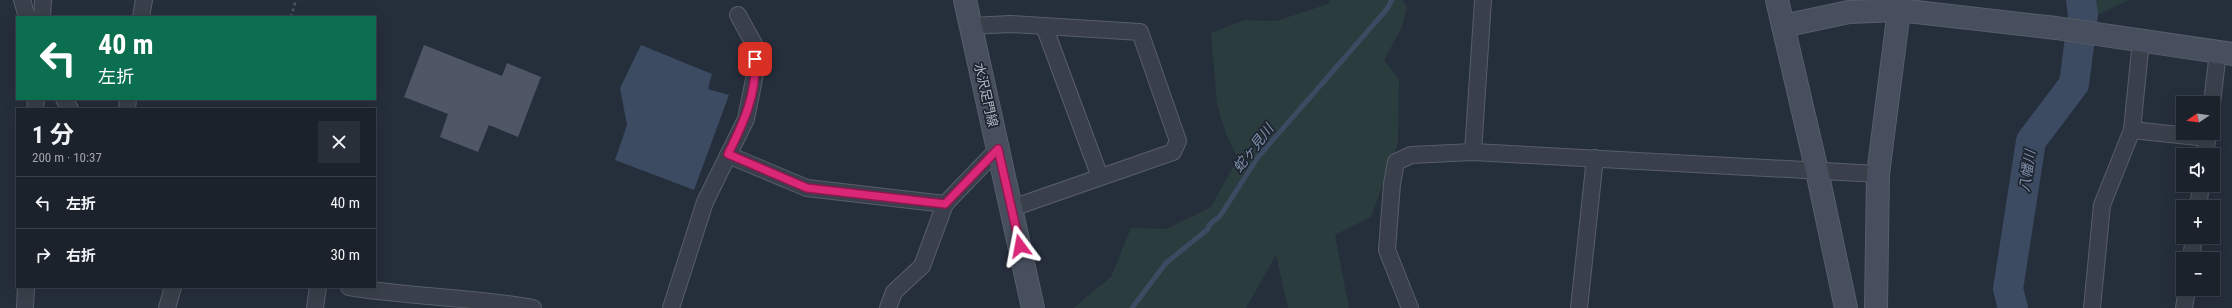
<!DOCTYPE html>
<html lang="ja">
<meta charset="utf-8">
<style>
:root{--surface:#1c222c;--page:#292f38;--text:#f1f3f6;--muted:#a0a4a9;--line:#3a3f48}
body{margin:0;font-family:"Roboto Condensed","Noto Sans JP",sans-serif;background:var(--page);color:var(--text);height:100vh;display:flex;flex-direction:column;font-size:15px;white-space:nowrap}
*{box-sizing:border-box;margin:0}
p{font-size:13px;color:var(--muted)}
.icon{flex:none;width:22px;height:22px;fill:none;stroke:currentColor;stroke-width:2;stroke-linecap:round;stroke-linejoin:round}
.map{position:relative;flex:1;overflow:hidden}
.side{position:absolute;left:16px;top:108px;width:360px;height:180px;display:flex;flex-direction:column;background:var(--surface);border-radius:0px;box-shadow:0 4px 16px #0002,0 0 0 1px var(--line)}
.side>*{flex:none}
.banner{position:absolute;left:16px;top:16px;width:360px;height:84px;border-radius:0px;box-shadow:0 4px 16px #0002,0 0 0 1px var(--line);background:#0b6e4f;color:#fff;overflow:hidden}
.needle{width:26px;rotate:257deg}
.buttons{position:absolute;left:2176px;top:96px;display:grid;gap:8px}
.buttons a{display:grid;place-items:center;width:44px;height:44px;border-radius:0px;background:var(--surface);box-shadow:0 4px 16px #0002,0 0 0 1px var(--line);font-size:20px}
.pin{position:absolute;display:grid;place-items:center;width:34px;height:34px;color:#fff;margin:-17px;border-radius:8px;box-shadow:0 2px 6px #0006}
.me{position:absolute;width:44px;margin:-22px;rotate:347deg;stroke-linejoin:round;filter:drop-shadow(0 0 3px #0008)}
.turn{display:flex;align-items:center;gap:14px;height:84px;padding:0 16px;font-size:18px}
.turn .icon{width:52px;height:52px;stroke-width:2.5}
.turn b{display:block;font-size:28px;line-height:34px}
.round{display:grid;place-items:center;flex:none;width:42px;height:42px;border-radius:0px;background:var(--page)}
.head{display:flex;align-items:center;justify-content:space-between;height:68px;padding:0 16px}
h1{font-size:24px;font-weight:700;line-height:30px}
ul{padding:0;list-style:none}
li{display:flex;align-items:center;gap:12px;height:52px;padding:0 16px;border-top:1px solid var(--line)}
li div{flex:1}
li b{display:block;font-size:15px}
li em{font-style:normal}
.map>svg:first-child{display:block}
.green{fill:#2a3c3e}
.water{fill:#3c4b62}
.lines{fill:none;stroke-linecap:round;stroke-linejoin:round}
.stream{stroke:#3c4b62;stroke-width:5}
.river{stroke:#3c4b62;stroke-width:30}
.building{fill:#4f5665}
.street-casing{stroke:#575e69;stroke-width:18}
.secondary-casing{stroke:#575e69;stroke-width:24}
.path{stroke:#47575b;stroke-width:2.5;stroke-dasharray:3 3;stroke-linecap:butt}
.street{stroke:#39404b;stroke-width:16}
.secondary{stroke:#474f5e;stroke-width:22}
.route-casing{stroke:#8e194d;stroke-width:10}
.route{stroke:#db2777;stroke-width:7}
.labels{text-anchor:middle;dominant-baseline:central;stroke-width:3.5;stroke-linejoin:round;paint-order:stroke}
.street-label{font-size:13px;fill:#b5bbc6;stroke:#1e2530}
.water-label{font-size:14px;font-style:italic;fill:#7f90ab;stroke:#1e2530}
</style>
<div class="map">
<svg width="2232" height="308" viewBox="0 0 2232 308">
<rect width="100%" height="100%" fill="#252e3b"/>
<g class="green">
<path d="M1330 0H1402L1407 6 1402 27 1384 60 1399 79 1398 143 1371 217 1335 235 1349 308H1288L1276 255 1246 308H1073L1111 277 1131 228 1166 229 1211 207 1238 158 1226 134 1217 104 1211 33 1244 20 1276 21 1328 4Z"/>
<path d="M2091 0H2129L2091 18Z"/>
</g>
<path class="water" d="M641 45 712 74 708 89 729 95 694 190 615 160 627 125 620 88Z"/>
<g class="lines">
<path class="stream" d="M1132 308 1166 263 1208 229 1209 225 1220 216 1258 157 1387 9 1392 0"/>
<path class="river" d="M2013 308 2008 289 2031 141 2074 84 2083 15 2081 0"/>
</g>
<path class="building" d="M424 45 502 76 507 63 541 77 518 137 489 125 478 152 440 137 448 114 404 97Z"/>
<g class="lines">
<g class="street-casing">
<g id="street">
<path d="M22 0 27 17"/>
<path d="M42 17 43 0"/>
<path d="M141 17 144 0"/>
<path d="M971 26 1011 24 1140 32 1178 141 1173 152 1012 208"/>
<path d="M1044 26 1100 177"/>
<path d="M64 99 70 109"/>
<path d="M2212 103 2218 52"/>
<path d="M35 109 36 99"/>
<path d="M127 109 128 99"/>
<path d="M2132 130 2207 138"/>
<path d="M1473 152 1483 0"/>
<path d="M728 155 807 188 945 204"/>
<path d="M2205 155 2208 133"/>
<path d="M2198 207 2201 185"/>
<path d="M2191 259 2194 237"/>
<path d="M349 287C410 297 472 297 533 308"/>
<path d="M25 308 26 287"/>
<path d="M167 308 173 287"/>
<path d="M315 308 318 287"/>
<path d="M671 308 705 202 746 119 755 74 754 44 738 15"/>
<path d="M888 308 894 292 922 266 945 204 998 149"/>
<path d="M1410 308 1387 250 1392 184 1396 162 1411 155 1473 152 1878 174"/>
<path d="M1579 308 1595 158"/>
<path d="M2092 308 2102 205 2132 130 2141 40"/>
<path d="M2184 308 2187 289"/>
</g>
</g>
<g class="secondary-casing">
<g id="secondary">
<path d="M965 0 1033 308"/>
<path d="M1777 0 1817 171 1846 308"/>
<path d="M1783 26 1849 12 1899 10 2056 28 2232 54"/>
<path d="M1876 308 1878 174 1899 10"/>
</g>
</g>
<path class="path" d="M291 17 296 0"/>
<use href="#street" class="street"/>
<use href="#secondary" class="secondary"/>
</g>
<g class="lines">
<g class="route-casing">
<path id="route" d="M755 59C757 94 743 124 728 154L807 188 945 204 998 149 1020 246"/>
</g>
<use href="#route" class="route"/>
</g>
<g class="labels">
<g class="street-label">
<text transform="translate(986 95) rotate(77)">水沢足門線</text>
</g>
<g class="water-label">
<text transform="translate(1253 148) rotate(-52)">蛇ヶ見川</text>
<text transform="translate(2027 171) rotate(-81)">八幡川</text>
</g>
</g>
</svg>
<div class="buttons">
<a><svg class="needle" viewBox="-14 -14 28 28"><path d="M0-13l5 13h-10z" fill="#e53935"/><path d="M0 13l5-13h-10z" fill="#a0a4a9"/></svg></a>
<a><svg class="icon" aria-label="sound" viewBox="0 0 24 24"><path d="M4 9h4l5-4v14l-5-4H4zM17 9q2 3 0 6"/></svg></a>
<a>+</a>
<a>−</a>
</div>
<div class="pin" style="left:755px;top:59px;background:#d93025"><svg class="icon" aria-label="arrive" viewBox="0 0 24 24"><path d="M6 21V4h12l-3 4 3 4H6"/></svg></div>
<svg class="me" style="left:1020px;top:246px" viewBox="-20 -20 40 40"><path d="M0-17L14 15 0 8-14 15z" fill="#db2777" stroke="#fff" stroke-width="4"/></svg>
<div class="banner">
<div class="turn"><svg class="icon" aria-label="left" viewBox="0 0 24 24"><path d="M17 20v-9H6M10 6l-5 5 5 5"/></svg><div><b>40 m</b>左折</div></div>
</div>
<section class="side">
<div class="head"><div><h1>1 分</h1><p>200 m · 10:37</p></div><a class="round"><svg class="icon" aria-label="close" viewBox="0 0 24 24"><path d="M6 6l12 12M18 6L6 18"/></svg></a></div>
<ul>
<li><svg class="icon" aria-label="left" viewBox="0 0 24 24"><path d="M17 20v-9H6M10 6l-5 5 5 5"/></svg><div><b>左折</b></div><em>40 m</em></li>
<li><svg class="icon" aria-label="right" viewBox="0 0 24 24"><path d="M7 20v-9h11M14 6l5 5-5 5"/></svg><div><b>右折</b></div><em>30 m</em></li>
</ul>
</section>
</div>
